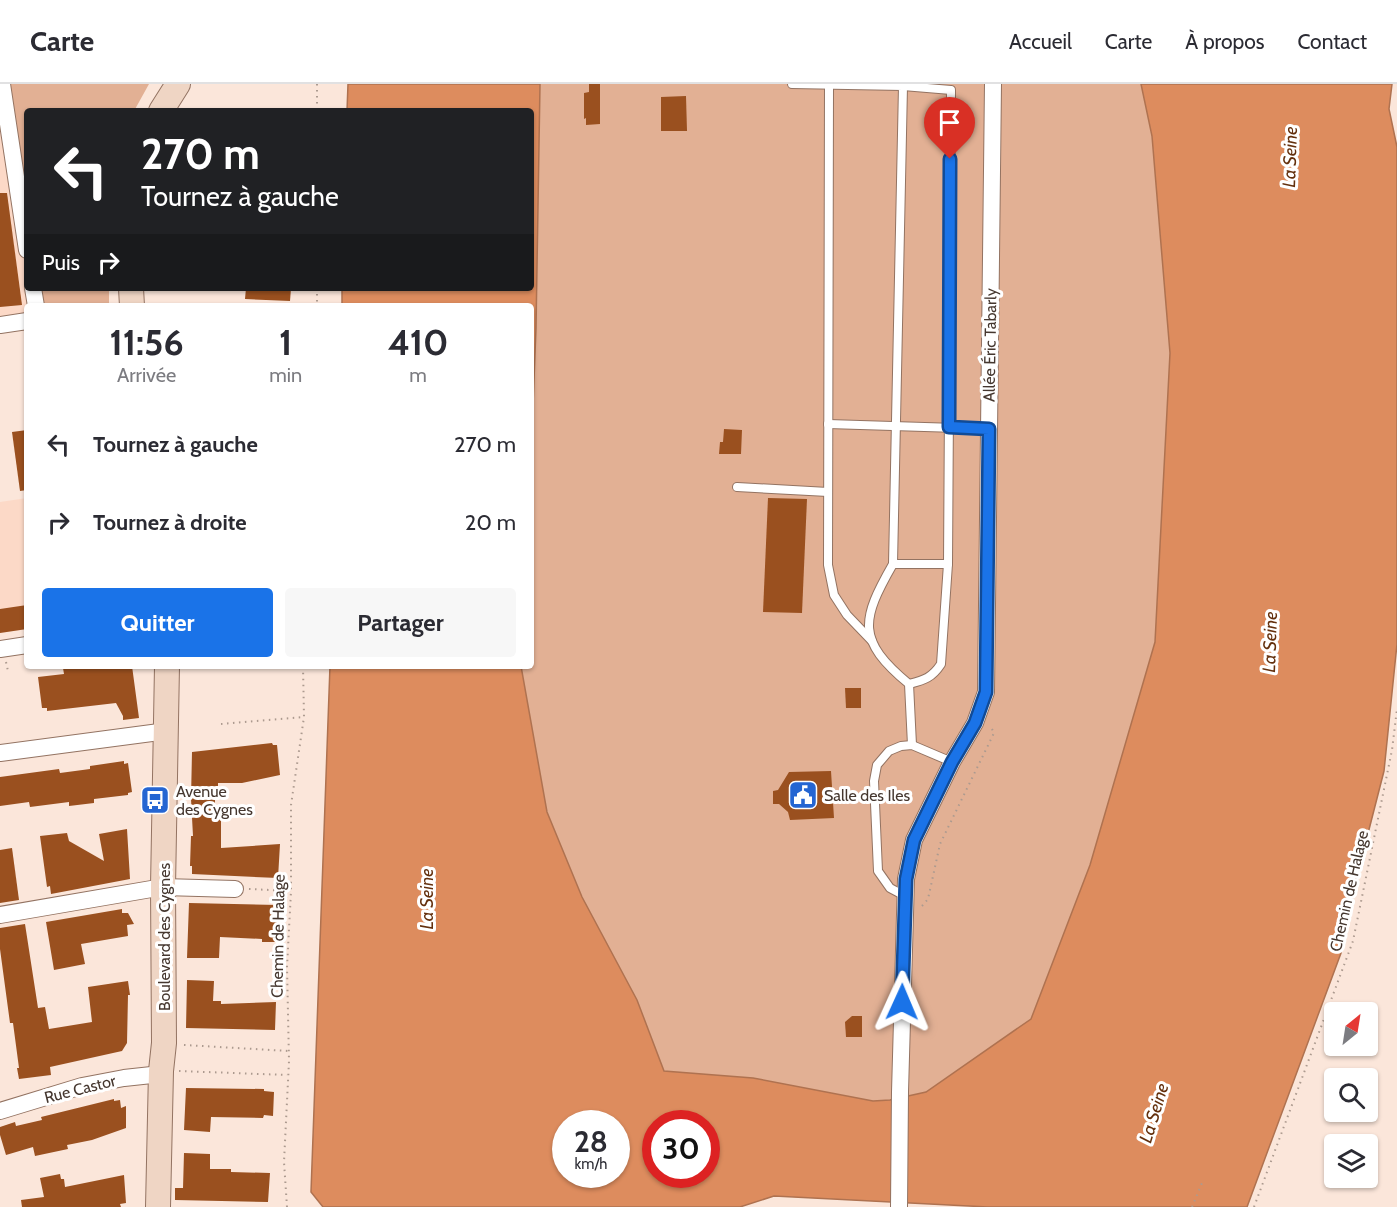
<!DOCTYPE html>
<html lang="fr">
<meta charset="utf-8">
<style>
:root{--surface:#fff;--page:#f7f7f7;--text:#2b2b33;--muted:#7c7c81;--line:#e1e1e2;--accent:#1a73e8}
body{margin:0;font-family:Cabin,sans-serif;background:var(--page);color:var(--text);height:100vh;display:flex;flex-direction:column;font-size:22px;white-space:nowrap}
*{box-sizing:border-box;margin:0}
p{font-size:20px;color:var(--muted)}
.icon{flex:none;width:33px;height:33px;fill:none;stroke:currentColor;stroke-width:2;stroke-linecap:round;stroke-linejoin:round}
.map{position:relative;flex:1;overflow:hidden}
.drawer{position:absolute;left:24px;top:219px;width:510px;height:366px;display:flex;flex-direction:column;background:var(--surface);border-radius:6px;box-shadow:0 2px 4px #0004}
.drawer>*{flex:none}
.banner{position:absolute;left:24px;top:24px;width:510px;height:183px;border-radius:6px;box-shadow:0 2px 4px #0004;background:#202124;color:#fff;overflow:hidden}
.needle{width:39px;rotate:30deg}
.tools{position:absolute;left:1324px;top:918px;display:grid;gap:12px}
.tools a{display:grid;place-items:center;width:54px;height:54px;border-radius:6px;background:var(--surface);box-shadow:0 2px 4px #0004;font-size:30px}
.speed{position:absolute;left:552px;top:1026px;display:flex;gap:12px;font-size:30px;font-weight:700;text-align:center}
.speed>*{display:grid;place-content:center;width:78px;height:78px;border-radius:50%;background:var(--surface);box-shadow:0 2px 4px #0004;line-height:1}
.speed small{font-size:15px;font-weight:400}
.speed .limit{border:9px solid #d22;background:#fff;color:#111}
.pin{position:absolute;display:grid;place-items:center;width:51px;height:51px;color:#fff;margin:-62px -26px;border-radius:50% 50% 50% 0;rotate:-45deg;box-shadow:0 0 6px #0007}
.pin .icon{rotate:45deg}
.me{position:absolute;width:66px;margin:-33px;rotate:1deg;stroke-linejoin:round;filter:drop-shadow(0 0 4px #0008)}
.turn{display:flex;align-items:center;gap:21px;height:126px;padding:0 18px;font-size:27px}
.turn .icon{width:78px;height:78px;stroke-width:2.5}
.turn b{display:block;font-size:42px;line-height:51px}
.then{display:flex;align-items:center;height:57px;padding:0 18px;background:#0003;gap:12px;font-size:22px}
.eta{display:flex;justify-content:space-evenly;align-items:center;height:102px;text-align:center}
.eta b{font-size:36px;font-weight:700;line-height:42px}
.cta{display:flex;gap:12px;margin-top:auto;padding:12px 18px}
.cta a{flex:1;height:69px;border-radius:6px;background:var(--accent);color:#fff;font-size:24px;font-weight:700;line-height:69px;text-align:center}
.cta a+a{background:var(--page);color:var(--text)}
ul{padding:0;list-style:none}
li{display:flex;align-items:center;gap:18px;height:78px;padding:0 18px}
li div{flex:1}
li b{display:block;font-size:22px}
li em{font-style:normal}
header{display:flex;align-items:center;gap:36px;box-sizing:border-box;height:84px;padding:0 30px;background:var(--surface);border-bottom:2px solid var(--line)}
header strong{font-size:28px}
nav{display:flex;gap:33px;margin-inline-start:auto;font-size:21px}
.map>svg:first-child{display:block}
.built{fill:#fcd9c7}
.green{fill:#e2b094}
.water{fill:#dd8c5e;stroke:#af7250;stroke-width:1.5;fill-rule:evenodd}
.building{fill:#9a501f}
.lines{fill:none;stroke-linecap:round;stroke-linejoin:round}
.lane-casing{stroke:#937362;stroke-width:10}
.street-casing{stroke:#937362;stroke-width:18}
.secondary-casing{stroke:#937362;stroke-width:26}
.path{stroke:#ac9a8f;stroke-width:2;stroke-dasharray:1.5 4.5;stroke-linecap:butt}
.lane{stroke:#fff;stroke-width:8}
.street{stroke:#fff;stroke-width:16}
.secondary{stroke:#efd5c4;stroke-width:24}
.route-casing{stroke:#114b97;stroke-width:15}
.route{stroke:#1a73e8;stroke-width:10}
.labels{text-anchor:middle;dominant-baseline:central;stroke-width:6;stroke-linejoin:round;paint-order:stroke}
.street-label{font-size:16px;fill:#45372f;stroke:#fff}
.poi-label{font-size:16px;fill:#45372f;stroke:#fff;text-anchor:start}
.water-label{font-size:18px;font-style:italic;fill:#64300d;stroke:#fff}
</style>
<header>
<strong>Carte</strong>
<nav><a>Accueil</a><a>Carte</a><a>À propos</a><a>Contact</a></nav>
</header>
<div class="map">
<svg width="1397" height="1123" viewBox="0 0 1397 1123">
<rect width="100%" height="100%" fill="#fbe6da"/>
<g class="built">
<path d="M0 25 27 174V204L36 222H27V230L0 234Z"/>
<path d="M27 414V545L0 549V418Z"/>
</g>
<g class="green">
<path d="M9 0H149L134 27H27V138Z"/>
<path d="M540 0H1141L1152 52 1170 269 1155 558 1090 781 1031 935 926 1008 890 1016 873 1017 753 994 664 987 637 916 582 813 547 728 521 582H531V372L536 243Z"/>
<path d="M36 204H109V219L98 222H38Z"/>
</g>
<g class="water">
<path d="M348 0H540L536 244 531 372V222H342V204H531V27H347Z"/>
<path d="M1141 0H1392L1389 25 1397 63V560L1384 687 1343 847 1341 869 1247 1123H988L774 1112 740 1123H323L311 1108 330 582H521L547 728 582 813 637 916 664 987 753 994 873 1017 890 1016 926 1008 1031 935 1090 781 1155 558 1170 269 1152 52ZM566 1040H616V1090H566ZM656 1040H706V1090H656Z"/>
</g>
<g class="building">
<path d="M589 0H600V40L586 41V34L584 35V9L589 8Z"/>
<path d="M686 12 687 47H661V13Z"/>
<path d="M0 109H7L22 221 0 223Z"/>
<path d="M246 204H291L290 217 245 215Z"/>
<path d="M724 345 742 346 741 370H719L720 358H723Z"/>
<path d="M27 346V406L20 407 12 348Z"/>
<path d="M768 414 807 415 802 529 763 528Z"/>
<path d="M27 521V545L0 549V525Z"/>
<path d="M82 582H132L139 634 123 636V632L116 619 47 627V624H42L38 593 64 590 63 584Z"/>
<path d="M845 604H861V624H846Z"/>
<path d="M272 659 273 661H277L280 691 242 699H218V709H215V733H221V764L280 760 278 794 192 790V782H190L191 752H193L191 715 192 668Z"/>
<path d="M124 677V680L128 679 132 708 128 709V711L94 715V719L69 722V718L30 723 29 718 0 722V693L59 685 60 689 90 685V682Z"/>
<path d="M831 687 834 734 790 736 788 728 779 720H773V707L778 706 789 688Z"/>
<path d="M127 745 130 795 51 810 50 802 47 803 40 752 67 749 69 757 104 777 99 750Z"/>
<path d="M12 764 19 816 0 819V766Z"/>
<path d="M189 819 278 821V858H262V855L220 853 219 874H187Z"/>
<path d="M122 825V829H128L134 840 127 841 128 852 81 860 85 880 54 886 46 838Z"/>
<path d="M25 840 38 924 45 923 49 945 92 938 88 903 128 897 130 911H128L127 959 122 967 50 983 51 991 19 995 17 984H19L13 939H10L0 865V844Z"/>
<path d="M187 896 214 897 213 917H221V920L276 918 275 946 186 944Z"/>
<path d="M852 932H862V953H846L845 938Z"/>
<path d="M186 1004 264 1005V1007L274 1008 273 1032 264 1031 263 1034 211 1033 210 1048 184 1046Z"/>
<path d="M114 1015V1017L120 1016 121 1024 126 1022V1044L92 1056 67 1061 68 1065 35 1072 33 1063 6 1071 0 1051V1043L15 1038 16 1042 42 1036 41 1033Z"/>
<path d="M184 1069 210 1070V1085H231V1088L270 1089 268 1118 175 1116V1104H183Z"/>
<path d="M60 1090 61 1095H64L65 1103 124 1091 126 1119 120 1120 121 1123H22L21 1116 44 1113 40 1094Z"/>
</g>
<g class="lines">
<g class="lane-casing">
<g id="lane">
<path d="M792 0 903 2 893 480C861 536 856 556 909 600L912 661"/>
<path d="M903 0V2L951 6 948 480"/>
<path d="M829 1 828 481 834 511 847 531 872 557"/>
<path d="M828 340 989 345"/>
<path d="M737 403 828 408"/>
<path d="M893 480H948L941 580C932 594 924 596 909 600"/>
<path d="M905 812 890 804 878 787 874 697 877 681 889 667 901 662 912 661 952 678"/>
</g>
</g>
<g class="street-casing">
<g id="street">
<path d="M2 0 27 166"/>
<path d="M33 204 36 222"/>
<path d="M0 241 27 237"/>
<path d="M0 565 27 561"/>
<path d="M0 669 167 647"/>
<path d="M0 831 163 803 235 805"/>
<path d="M0 1027 82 1002 124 994 161 990"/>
<path d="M899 1123 900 1008 906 795 914 756 952 678 975 639 986 608 993 0"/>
</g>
</g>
<g class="secondary-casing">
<g id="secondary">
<path d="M161 27 178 0"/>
<path d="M131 204 132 222"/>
<path d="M158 1123 161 987 164 959 163 803 167 582"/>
</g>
</g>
<g class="path">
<path d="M317 0V27"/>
<path d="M317 204V222"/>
<path d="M6 578 8 587"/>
<path d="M221 640 304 633"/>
<path d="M832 712 863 711"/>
<path d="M249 805 291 807"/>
<path d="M922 822 928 815 940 760 994 649 991 643"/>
<path d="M184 961 289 967"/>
<path d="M179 987 287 991"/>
<path d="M287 1123 284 1078 289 977 287 883 291 807V721L304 633 303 582"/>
<path d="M1192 1123 1202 1099"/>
<path d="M1254 1123 1353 857 1392 666 1397 625"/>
</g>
<use href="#lane" class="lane"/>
<use href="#street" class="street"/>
<use href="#secondary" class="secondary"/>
</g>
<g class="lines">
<g class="route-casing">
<path id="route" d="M902 918 906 795 914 756 952 678 975 639 986 608 989 345 949 343 950 75"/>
</g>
<use href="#route" class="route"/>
</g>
<defs>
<g id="civic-square" transform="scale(1.5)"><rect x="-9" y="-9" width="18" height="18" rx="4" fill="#2465d2" stroke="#fff"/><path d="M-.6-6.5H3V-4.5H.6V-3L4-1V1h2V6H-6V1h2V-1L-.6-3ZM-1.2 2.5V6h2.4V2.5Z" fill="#fff"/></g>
<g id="bus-square" transform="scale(1.5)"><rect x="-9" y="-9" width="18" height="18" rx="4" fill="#2465d2" stroke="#fff"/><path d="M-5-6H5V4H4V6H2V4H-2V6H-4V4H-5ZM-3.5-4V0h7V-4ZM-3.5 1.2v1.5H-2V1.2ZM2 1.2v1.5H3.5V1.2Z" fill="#fff"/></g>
</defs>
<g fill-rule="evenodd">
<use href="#civic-square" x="803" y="711"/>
<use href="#bus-square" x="155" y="716"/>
</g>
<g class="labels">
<g class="street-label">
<text transform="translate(990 261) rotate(-89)">Allée Éric Tabarly</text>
<text transform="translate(1349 807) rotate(-77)">Chemin de Halage</text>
<text transform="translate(278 852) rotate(-89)">Chemin de Halage</text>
<text transform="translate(164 853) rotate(-90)">Boulevard des Cygnes</text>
<text transform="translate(80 1005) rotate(-14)">Rue Castor</text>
</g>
<g class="poi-label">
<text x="176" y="707">Avenue<tspan x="176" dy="18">des Cygnes</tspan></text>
<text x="824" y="711">Salle des Iles</text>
</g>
<g class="water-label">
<text transform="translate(1290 73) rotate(-88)">La Seine</text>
<text transform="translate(1270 558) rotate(-88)">La Seine</text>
<text transform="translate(427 815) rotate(-90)">La Seine</text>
<text transform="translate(1154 1029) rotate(-73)">La Seine</text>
</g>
</g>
</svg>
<div class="tools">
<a><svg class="needle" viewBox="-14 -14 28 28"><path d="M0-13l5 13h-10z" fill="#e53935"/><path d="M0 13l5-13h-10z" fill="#7c7c81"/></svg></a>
<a><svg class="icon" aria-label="search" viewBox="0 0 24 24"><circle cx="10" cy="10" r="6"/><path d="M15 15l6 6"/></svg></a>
<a><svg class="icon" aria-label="layers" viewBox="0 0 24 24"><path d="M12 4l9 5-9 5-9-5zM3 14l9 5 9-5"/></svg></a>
</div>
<div class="speed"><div>28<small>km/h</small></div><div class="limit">30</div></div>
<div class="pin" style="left:950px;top:75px;background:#d93025"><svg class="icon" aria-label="arrive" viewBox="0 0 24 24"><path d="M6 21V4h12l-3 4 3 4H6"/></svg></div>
<svg class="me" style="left:902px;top:918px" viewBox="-20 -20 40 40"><path d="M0-17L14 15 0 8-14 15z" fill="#1a73e8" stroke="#fff" stroke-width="4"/></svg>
<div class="banner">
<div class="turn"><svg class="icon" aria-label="left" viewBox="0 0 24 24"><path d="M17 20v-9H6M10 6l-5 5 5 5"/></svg><div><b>270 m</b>Tournez à gauche</div></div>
<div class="then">Puis<svg class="icon" aria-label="right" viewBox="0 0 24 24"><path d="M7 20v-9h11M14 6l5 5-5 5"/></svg></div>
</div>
<section class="drawer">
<div class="eta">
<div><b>11:56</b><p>Arrivée</p></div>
<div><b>1</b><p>min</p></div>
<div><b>410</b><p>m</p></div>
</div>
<ul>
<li><svg class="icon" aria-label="left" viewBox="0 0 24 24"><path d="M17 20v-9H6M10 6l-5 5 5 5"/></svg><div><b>Tournez à gauche</b></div><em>270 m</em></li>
<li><svg class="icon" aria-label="right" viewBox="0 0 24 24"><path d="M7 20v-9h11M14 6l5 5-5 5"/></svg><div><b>Tournez à droite</b></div><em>20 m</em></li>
</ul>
<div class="cta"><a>Quitter</a><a>Partager</a></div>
</section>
</div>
